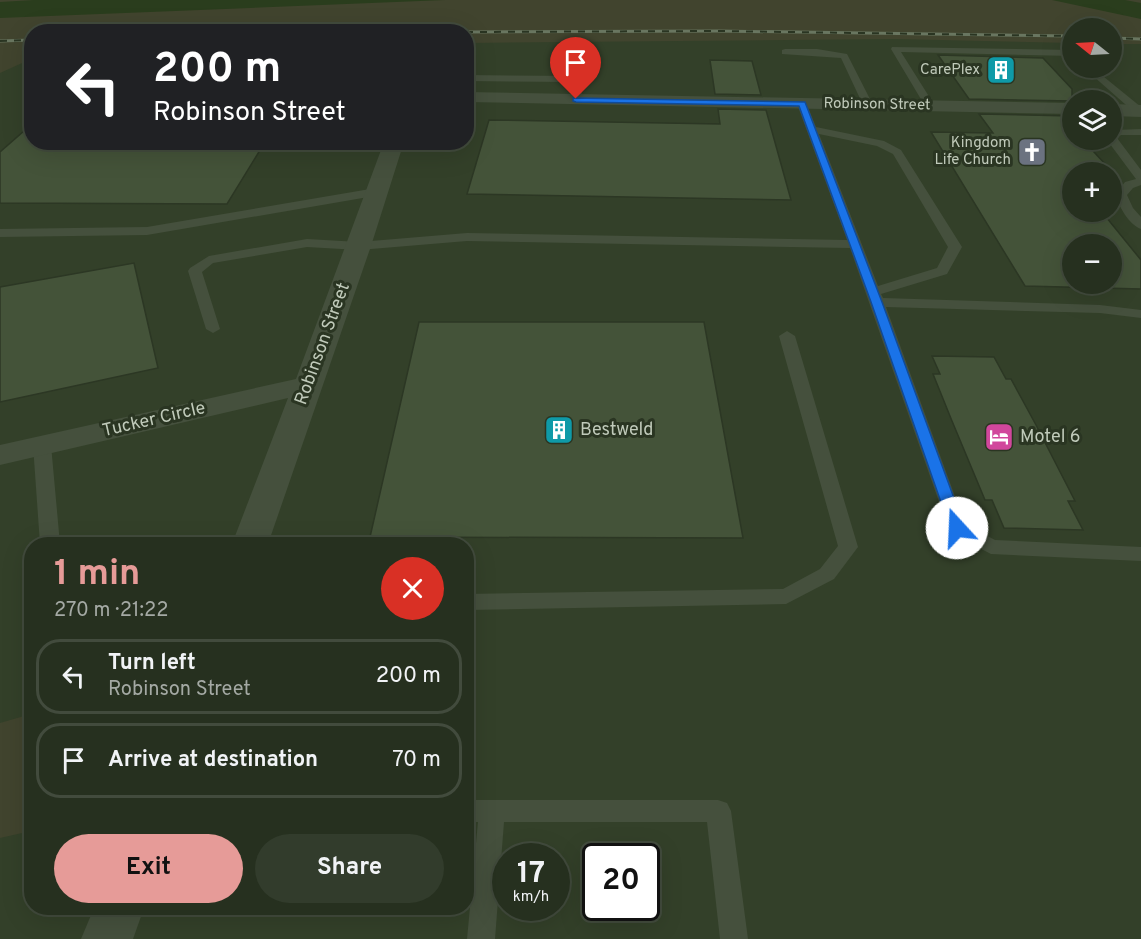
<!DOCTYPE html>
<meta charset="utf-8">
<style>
:root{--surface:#26301f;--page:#323c2c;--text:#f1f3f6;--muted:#a4a9a4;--line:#424b3d;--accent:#e69b98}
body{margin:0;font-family:Overpass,sans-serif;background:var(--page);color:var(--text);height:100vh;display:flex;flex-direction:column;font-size:22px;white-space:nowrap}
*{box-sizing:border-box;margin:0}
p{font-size:20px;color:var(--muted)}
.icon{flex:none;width:33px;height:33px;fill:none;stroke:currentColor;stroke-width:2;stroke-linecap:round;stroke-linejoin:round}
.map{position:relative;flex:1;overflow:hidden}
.drawer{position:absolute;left:24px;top:537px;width:450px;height:378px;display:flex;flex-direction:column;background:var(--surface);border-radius:24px;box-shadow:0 6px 24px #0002,0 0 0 2px var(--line)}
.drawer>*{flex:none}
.banner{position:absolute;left:24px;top:24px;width:450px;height:126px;border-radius:24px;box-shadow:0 6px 24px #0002,0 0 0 2px var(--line);background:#202124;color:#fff;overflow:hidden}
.needle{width:39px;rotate:288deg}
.buttons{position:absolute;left:1062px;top:18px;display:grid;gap:12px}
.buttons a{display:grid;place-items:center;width:60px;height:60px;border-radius:50%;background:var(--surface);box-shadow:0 6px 24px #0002,0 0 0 2px var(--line);font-size:30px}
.speed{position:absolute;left:492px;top:843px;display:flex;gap:12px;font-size:30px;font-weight:700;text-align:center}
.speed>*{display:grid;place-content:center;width:78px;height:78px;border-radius:50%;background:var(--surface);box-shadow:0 6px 24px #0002,0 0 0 2px var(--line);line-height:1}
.speed small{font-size:15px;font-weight:400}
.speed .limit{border:3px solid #111;border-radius:9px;background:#fff;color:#111}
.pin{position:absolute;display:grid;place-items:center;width:51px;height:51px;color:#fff;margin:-62px -26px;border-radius:50% 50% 50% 0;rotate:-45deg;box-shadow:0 0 6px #0007}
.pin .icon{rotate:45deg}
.me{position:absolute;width:66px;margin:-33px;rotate:340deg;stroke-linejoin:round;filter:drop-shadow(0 0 4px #0008)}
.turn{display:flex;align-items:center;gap:21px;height:126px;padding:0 30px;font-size:27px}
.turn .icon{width:78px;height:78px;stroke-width:2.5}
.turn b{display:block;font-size:42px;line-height:51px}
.round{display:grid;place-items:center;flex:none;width:63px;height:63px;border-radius:32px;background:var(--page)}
.head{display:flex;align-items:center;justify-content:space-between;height:102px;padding:0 30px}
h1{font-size:36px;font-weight:700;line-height:45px;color:var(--accent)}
.action{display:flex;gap:12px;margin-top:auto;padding:12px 30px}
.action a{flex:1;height:69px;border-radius:36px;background:var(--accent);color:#111;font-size:24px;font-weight:700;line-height:69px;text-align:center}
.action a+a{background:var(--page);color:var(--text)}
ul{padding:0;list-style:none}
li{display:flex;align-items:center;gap:18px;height:75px;margin:0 12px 9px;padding:0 18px;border:3px solid var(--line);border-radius:24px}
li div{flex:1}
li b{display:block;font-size:22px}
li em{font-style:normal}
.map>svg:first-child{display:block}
.green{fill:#41442e}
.water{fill:#2a3d1d}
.building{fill:#445339;stroke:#2c3724;stroke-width:1.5;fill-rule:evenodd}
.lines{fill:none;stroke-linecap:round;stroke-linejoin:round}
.service{fill:#45503d;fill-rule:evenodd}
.minor{fill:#45503d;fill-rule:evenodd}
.rail-casing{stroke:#697660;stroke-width:3}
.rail{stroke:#2a3522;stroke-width:2;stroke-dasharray:7;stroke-linecap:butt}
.route{fill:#1a73e8;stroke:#114b97;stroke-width:1.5}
.labels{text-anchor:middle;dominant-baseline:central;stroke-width:6;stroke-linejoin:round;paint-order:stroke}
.far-poi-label{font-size:15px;fill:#c0caba;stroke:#2a3522;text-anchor:end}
.far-street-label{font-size:15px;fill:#c0caba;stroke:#2a3522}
.street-label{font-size:18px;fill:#c0caba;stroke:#2a3522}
.poi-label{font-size:18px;fill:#c0caba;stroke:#2a3522;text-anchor:start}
</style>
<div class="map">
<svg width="1141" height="939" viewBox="0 0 1141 939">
<rect width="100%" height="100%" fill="#334029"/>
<g class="green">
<path d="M0 0H1141V44H1112V28H1072V43L895 39 467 43 466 32H32L31 59 0 73Z"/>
<path d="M31 714V831L0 838V723Z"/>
</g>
<g class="water">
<path d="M34 0H445L0 18V2Z"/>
<path d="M1052 0H1125L1141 3V19Z"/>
</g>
<g class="building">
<path d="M938 55 1043 58 1072 89V101L969 99Z"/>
<path d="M710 60 752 61 761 95 715 94Z"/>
<path d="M718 109 766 110 791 200 467 194 489 120 720 124Z"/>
<path d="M979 114 1072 116V140H1083L1116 176H1112V172H1072V212H1102L1141 260V289L1025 286 931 132 993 133ZM1072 244H1112V284H1072Z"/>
<path d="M32 124V142H265L227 204 0 203V152Z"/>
<path d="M134 263 158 368 0 402V287Z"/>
<path d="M419 322H704L743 538 370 537Z"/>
<path d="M932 356 994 357 1006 379H1011L1036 425 1075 501H1068L1083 530 1004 528 992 500H985L952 421 933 374H940Z"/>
</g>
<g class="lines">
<g class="service">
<path d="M892 47 1072 50V56L901 52 935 106 930 109 925 106 891 49Z"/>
<path d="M785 49H817L847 54 873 105 864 107 841 58 782 54V50Z"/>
<path d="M1084 68H1093L1141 107V112H1134Z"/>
<path d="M466 75 578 76 583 79 581 100 576 103 571 100 573 82 466 81Z"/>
<path d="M798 102H806L816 127 884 141 901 150 962 247 947 274 881 294 883 298 1100 305 1141 310V318L1100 313 886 307 965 524 995 540 1141 547V561L991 554 950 533 850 248 467 241 359 250 307 247 213 263 202 272 220 329 213 333 206 329 188 271 190 268 209 256 307 239 359 242 467 233 847 240 797 104ZM819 134 877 146 893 154 948 247 937 268 878 286Z"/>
<path d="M1141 129V135H1121L1117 138 1141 170V185L1133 188 1127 195 1133 208 1141 217V229C1128 224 1120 207 1115 195L1125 182 1136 179 1107 140H1112V132L1115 130Z"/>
<path d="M376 188 382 192 380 195 147 235 0 237V229L147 227Z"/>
<path d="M787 331 795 336 858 547 834 579 786 604 466 610V594L783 589 820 569 838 546 779 336Z"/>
<path d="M42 440 48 441 51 445 60 544H40L33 445 36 441Z"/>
<path d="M466 800H718L727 803 731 811 748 939H720L707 822H504L495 939H467L478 822H466Z"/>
</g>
<g class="minor">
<path d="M466 92 1072 103V114L466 102Z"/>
<path d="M1112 104 1141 105V117L1112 116Z"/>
<path d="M384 142H404L371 246 268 544H232L288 398 0 465V445L296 379Z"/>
<path d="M94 908H144L133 939H81Z"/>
</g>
<g class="rail-casing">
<g id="rail">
<path d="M466 32 718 31 1072 36"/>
<path d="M1112 38 1141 39"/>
<path d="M0 41 32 40"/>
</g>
</g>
<use href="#rail" class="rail"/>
</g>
<path class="route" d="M573 98 805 102 882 302 965 528 962 532 957 533 950 528 871 302 799 106 576 102 573 101Z"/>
<defs>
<g id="building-square" transform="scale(1.5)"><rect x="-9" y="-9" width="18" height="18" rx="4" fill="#0f9aa8" stroke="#2a3522"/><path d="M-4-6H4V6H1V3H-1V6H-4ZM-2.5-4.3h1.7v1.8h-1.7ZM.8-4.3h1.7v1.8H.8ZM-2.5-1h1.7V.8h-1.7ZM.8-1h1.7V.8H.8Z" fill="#fff"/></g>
<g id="church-square" transform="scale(1.5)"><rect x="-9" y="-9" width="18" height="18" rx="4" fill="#6b7280" stroke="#2a3522"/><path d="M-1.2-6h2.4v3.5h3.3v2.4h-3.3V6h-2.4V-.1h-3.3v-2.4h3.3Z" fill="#fff"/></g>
<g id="hotel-square" transform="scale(1.5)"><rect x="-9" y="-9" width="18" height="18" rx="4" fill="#d1479c" stroke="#2a3522"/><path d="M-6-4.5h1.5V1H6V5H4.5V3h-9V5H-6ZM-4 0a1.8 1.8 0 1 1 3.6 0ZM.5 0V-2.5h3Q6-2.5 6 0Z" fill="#fff"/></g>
</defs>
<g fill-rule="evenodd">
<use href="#building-square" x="1001" y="70"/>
<use href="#church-square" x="1032" y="152"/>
<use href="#building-square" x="559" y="430"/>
<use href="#hotel-square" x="999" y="437"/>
</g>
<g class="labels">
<g class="far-poi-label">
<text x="980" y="70">CarePlex</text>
<text x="1011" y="143">Kingdom<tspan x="1011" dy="17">Life Church</tspan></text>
</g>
<g class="far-street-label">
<text transform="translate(877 105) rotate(1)">Robinson Street</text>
</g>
<g class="street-label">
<text transform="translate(323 344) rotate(-70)">Robinson Street</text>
<text transform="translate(154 420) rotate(-13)">Tucker Circle</text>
</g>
<g class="poi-label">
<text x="580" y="430">Bestweld</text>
<text x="1020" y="437">Motel 6</text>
</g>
</g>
</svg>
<div class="buttons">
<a><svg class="needle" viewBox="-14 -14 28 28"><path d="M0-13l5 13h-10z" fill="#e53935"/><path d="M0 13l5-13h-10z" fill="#a4a9a4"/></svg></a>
<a><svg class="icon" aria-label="layers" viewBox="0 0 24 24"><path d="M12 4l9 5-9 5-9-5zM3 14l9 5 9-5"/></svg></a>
<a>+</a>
<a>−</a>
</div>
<div class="speed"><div>17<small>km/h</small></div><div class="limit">20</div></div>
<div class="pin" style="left:576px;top:99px;background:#d93025"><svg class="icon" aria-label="arrive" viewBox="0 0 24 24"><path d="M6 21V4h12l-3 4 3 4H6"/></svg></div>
<svg class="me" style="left:957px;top:528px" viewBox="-20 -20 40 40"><circle r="19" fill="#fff"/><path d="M0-13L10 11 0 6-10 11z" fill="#1a73e8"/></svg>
<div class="banner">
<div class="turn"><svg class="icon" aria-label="left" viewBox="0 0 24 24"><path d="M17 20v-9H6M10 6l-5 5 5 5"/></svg><div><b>200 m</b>Robinson Street</div></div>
</div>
<section class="drawer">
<div class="head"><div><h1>1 min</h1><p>270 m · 21:22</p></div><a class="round" style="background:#d93025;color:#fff"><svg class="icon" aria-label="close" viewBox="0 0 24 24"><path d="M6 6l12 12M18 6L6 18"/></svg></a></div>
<ul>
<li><svg class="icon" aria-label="left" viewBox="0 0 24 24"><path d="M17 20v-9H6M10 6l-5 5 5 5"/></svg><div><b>Turn left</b><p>Robinson Street</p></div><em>200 m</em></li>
<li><svg class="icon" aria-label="arrive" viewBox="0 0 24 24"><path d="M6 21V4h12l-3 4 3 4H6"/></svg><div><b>Arrive at destination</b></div><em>70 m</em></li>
</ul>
<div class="action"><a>Exit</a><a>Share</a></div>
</section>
</div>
